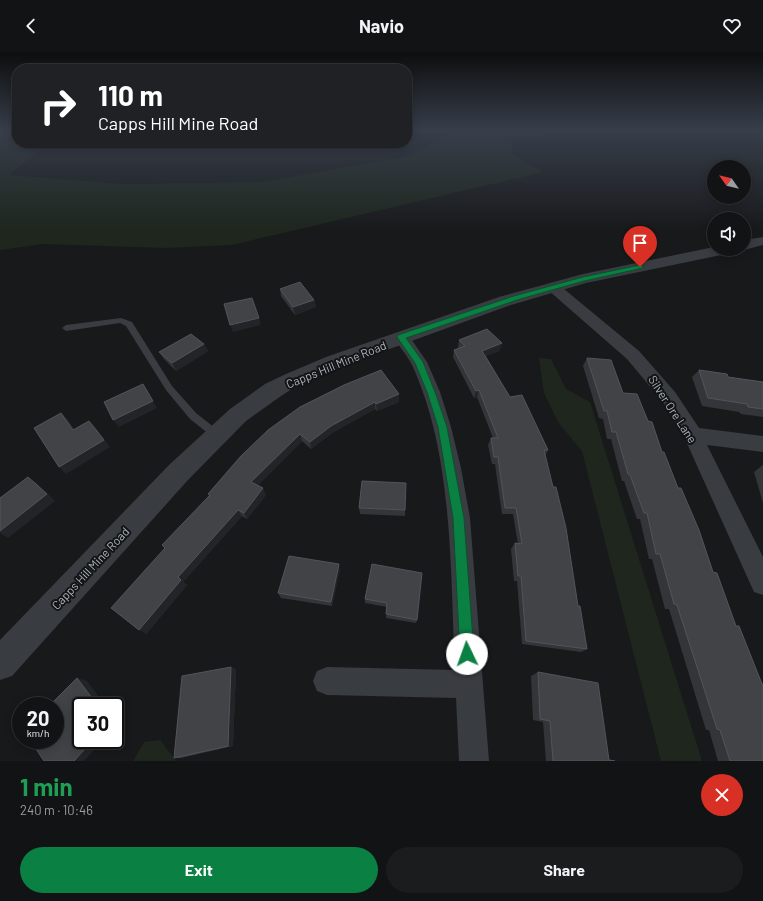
<!DOCTYPE html>
<meta charset="utf-8">
<style>
:root{--surface:#121314;--page:#1b1c1d;--text:#f1f3f6;--muted:#9c9ea0;--line:#313234;--accent:#0b8043}
body{margin:0;font-family:Barlow,sans-serif;background:var(--page);color:var(--text);height:100vh;display:flex;flex-direction:column;font-size:15px;white-space:nowrap}
*{box-sizing:border-box;margin:0}
p{font-size:13px;color:var(--muted)}
.icon{flex:none;width:22px;height:22px;fill:none;stroke:currentColor;stroke-width:2;stroke-linecap:round;stroke-linejoin:round}
.map{position:relative;height:709px;overflow:hidden}
.side{display:flex;flex-direction:column;background:var(--surface);flex:1}
.side>*{flex:none}
.guide{position:absolute;left:12px;top:12px;width:400px;height:84px;border-radius:16px;box-shadow:0 2px 10px #0003,0 0 0 1px var(--line);background:#202124;color:#fff;overflow:hidden}
.needle{width:26px;rotate:304deg}
.controls{position:absolute;left:707px;top:108px;display:grid;gap:8px}
.controls a{display:grid;place-items:center;width:44px;height:44px;border-radius:50%;background:var(--surface);box-shadow:0 2px 10px #0003,0 0 0 1px var(--line);font-size:20px}
.speed{position:absolute;left:12px;top:645px;display:flex;gap:8px;font-size:20px;font-weight:700;text-align:center}
.speed>*{display:grid;place-content:center;width:52px;height:52px;border-radius:50%;background:var(--surface);box-shadow:0 2px 10px #0003,0 0 0 1px var(--line);line-height:1}
.speed small{font-size:10px;font-weight:400}
.speed .limit{border:2px solid #111;border-radius:6px;background:#fff;color:#111}
.pin{position:absolute;display:grid;place-items:center;width:34px;height:34px;color:#fff;margin:-41px -17px;border-radius:50% 50% 50% 0;rotate:-45deg;box-shadow:0 0 4px #0007}
.pin .icon{rotate:45deg}
.me{position:absolute;width:44px;margin:-22px;rotate:357deg;stroke-linejoin:round;filter:drop-shadow(0 0 3px #0008)}
.turn{display:flex;align-items:center;gap:14px;height:84px;padding:0 20px;font-size:18px}
.turn .icon{width:52px;height:52px;stroke-width:2.5}
.turn b{display:block;font-size:28px;line-height:34px}
.round{display:grid;place-items:center;flex:none;width:42px;height:42px;border-radius:21px;background:var(--page)}
.summary{display:flex;align-items:center;justify-content:space-between;height:68px;padding:0 20px}
h1{font-size:24px;font-weight:700;line-height:30px;color:#1e9e55}
.button{display:flex;gap:8px;margin-top:auto;padding:8px 20px}
.button a{flex:1;height:46px;border-radius:24px;background:var(--accent);color:#fff;font-size:16px;font-weight:700;line-height:46px;text-align:center}
.button a+a{background:var(--page);color:var(--text)}
header{display:flex;justify-content:space-between;align-items:center;height:52px;padding:0 20px;background:var(--surface);font-size:18px;font-weight:700}
.map>svg:first-child{display:block}
.green{fill:#1e261e}
.lines{fill:none;stroke-linecap:round;stroke-linejoin:round}
.service{fill:#393c40;fill-rule:evenodd}
.minor{fill:#393c40;fill-rule:evenodd}
.tertiary{fill:#393c40;fill-rule:evenodd}
.wall{fill:#343539}
.shaded-wall{fill:#232427}
.building{fill:#414347;stroke:#515459}
.route{fill:#0b8043;stroke:#07532c}
.labels{text-anchor:middle;dominant-baseline:central;stroke-width:4;stroke-linejoin:round;paint-order:stroke}
.street-label{font-size:12px;fill:#aab3bb;stroke:#131416}
</style>
<header><svg class="icon" aria-label="back" viewBox="0 0 24 24"><path d="M15 5l-7 7 7 7"/></svg>Navio<svg class="icon" aria-label="heart" viewBox="0 0 24 24"><path d="M12 20l-8-8c-3-5 5-10 8-4 3-6 11-1 8 4z"/></svg></header>
<div class="map">
<svg width="763" height="709" viewBox="0 0 763 709">
<rect width="100%" height="100%" fill="#18191b"/>
<g class="green">
<path d="M0 79H17V91H49L9 123 124 132 262 130 414 103 450 79H584L511 88 512 102 543 120 232 193 164 196 43 192 0 198Z"/>
<path d="M539 306 551 307 566 337 590 350 702 709H661L582 399 558 370 544 341Z"/>
<path d="M160 688 176 709H133L144 690Z"/>
</g>
<g class="lines">
<path class="service" d="M121 266 132 270 172 334 196 361 220 380 222 383 220 386 217 387 214 386 190 367 166 338 126 274 120 271 66 279 62 276 66 273Z"/>
<g class="minor">
<path d="M553 231 558 232 639 299 675 340 699 376 763 384V400L707 393 763 505V543L754 540 685 387 663 350 627 307 548 238 546 235 548 232Z"/>
<path d="M401 280 407 281 427 310 440 340 451 375 461 416 470 466 489 709H459L456 646 327 643 317 639 313 629 317 619 327 615 455 618C450 520 454 404 412 313 407 303 399 294 393 285L395 281Z"/>
</g>
<g class="tertiary">
<path d="M763 185V193L744 198 742 197H744V188Z"/>
<path d="M714 195V197H734L731 200 726 202 586 231 511 253 340 315 300 332 281 344 246 369 188 428 12 624 0 628V588L170 412 230 357 265 332 286 322 326 305 499 245 583 222Z"/>
</g>
</g>
<g class="wall">
<path d="M280 237 314 248 316 255 295 263 281 244Z"/>
<path d="M459 288 502 291 499 299 486 304 510 345 548 398 545 404 587 597 581 600 522 592 517 529H514L511 497 515 491 518 492 513 462H502L495 412H492L488 393 491 386H493L477 345 474 346 453 305 454 298 459 296 458 295Z"/>
<path d="M204 292 208 299 176 319 164 307 159 300Z"/>
<path d="M587 306 623 341 763 709H718L709 678H706L669 557H665L652 507H649L640 467H637L624 429H622L611 387H607L603 367 599 366 583 314Z"/>
<path d="M699 318 728 325 763 330V365L741 362 739 360 702 354 692 325Z"/>
<path d="M344 333 399 350 377 359 375 357 332 381 311 397 302 389 257 434 266 443 247 467 242 464 183 530 187 533 146 582 165 496 162 493 210 444 208 442Z"/>
<path d="M763 413V451L754 420Z"/>
<path d="M359 456 405 458V464L360 462Z"/>
<path d="M372 512 417 568 416 571 386 566 387 555 365 551V547Z"/>
<path d="M340 517 332 554 281 546 278 541Z"/>
<path d="M236 617 233 694 181 706H174Z"/>
<path d="M538 620 609 708 615 709H546L543 670 533 668 531 624Z"/>
</g>
<g class="shaded-wall">
<path d="M314 248 316 255 295 263 293 255Z"/>
<path d="M259 266 261 273 233 280 230 273Z"/>
<path d="M502 291 499 299 480 306 482 299Z"/>
<path d="M204 292 208 299 176 319 172 311Z"/>
<path d="M143 332 157 356 119 375 113 368Z"/>
<path d="M479 338 477 345 474 346 476 339Z"/>
<path d="M399 342V350L377 359 376 352Z"/>
<path d="M375 350V357L332 381 311 397 310 390 331 374Z"/>
<path d="M61 361 68 368 80 385 73 378Z"/>
<path d="M89 369 96 376 110 395 66 422 59 415Z"/>
<path d="M300 382 302 389 254 437 251 430Z"/>
<path d="M28 425 37 431 55 449 8 486 0 481V479Z"/>
<path d="M263 436 266 443 247 467 244 461Z"/>
<path d="M238 458 242 464 183 530 187 533 146 582 139 578 178 525Z"/>
<path d="M339 512 340 517 332 554 331 550Z"/>
<path d="M231 615 236 617 233 694H228Z"/>
<path d="M77 626 87 629 106 654H98Z"/>
<path d="M115 666 119 670 115 675Z"/>
<path d="M93 688H103L84 709H74Z"/>
</g>
<g class="building">
<path d="M300 230 314 248 293 255 280 237Z"/>
<path d="M252 246 259 266 230 273 224 252Z"/>
<path d="M487 277 502 291 482 299 510 345 522 343 548 398H544L553 435H556L566 476 578 554H580L587 597 526 589 521 524H518L515 491 522 492 516 456H505L498 405H494L491 386H498L479 338 476 339 454 298 465 294 459 288Z"/>
<path d="M191 282 204 292 172 311 159 300Z"/>
<path d="M587 306 611 308 623 341 637 342 648 369 652 370 662 400H664L678 436H681L699 478 713 520 717 521 736 574H739L762 632H763V709H730L720 678 717 677 677 553 674 552 660 502H656L647 461H644L630 423 628 422 616 380H612L607 359H604Z"/>
<path d="M381 318 399 342 376 352 375 350 331 374 310 390 300 382 251 430 263 436 244 461 238 458 178 525 181 528 139 578 111 556 165 496 162 493 210 443 208 442 241 404 268 378 300 355 344 333Z"/>
<path d="M699 318 727 322 728 325 763 330V357L748 355 747 352 708 346Z"/>
<path d="M143 332 153 349 113 368 104 350Z"/>
<path d="M61 361 73 378 89 369 104 388 59 415 34 376Z"/>
<path d="M28 425 47 442 0 479V446Z"/>
<path d="M362 429 406 431 405 458 359 456Z"/>
<path d="M289 504 339 512 331 550 278 541Z"/>
<path d="M372 512 422 521 417 568 386 562 387 551 365 547Z"/>
<path d="M231 615 228 694 174 706 182 624Z"/>
<path d="M538 620 598 631 609 708 615 709H553L550 669 540 667Z"/>
<path d="M77 626 98 654H81V688H93L74 709H44L30 688H55V654H49Z"/>
</g>
<linearGradient id="sky" x2="0" y2="1"><stop stop-color="#0d0e0f"/><stop offset="0.44" stop-color="#373e4a"/><stop offset="1" stop-color="#373e4a" stop-opacity="0"/></linearGradient>
<rect width="763" height="178" fill="url(#sky)"/>
<path class="route" d="M640 213 644 215 643 216 584 229 520 247 406 286 423 310 435 340 447 375 464 466 474 602 472 607 467 609 462 607 460 602 453 466 438 375 427 340 415 311 397 285 398 283 514 244 583 225Z"/>
<g class="labels">
<g class="street-label">
<text transform="translate(336 312) rotate(-22)">Capps Hill Mine Road</text>
<text transform="translate(673 357) rotate(57)">Silver Ore Lane</text>
<text transform="translate(90 516) rotate(-47)">Capps Hill Mine Road</text>
</g>
</g>
</svg>
<div class="controls">
<a><svg class="needle" viewBox="-14 -14 28 28"><path d="M0-13l5 13h-10z" fill="#e53935"/><path d="M0 13l5-13h-10z" fill="#9c9ea0"/></svg></a>
<a><svg class="icon" aria-label="sound" viewBox="0 0 24 24"><path d="M4 9h4l5-4v14l-5-4H4zM17 9q2 3 0 6"/></svg></a>
</div>
<div class="speed"><div>20<small>km/h</small></div><div class="limit">30</div></div>
<div class="pin" style="left:640px;top:215px;background:#d93025"><svg class="icon" aria-label="arrive" viewBox="0 0 24 24"><path d="M6 21V4h12l-3 4 3 4H6"/></svg></div>
<svg class="me" style="left:467px;top:602px" viewBox="-20 -20 40 40"><circle r="19" fill="#fff"/><path d="M0-13L10 11 0 6-10 11z" fill="#0b8043"/></svg>
<div class="guide">
<div class="turn"><svg class="icon" aria-label="right" viewBox="0 0 24 24"><path d="M7 20v-9h11M14 6l5 5-5 5"/></svg><div><b>110 m</b>Capps Hill Mine Road</div></div>
</div>
</div>
<section class="side">
<div class="summary"><div><h1>1 min</h1><p>240 m · 10:46</p></div><a class="round" style="background:#d93025;color:#fff"><svg class="icon" aria-label="close" viewBox="0 0 24 24"><path d="M6 6l12 12M18 6L6 18"/></svg></a></div>
<div class="button"><a>Exit</a><a>Share</a></div>
</section>
